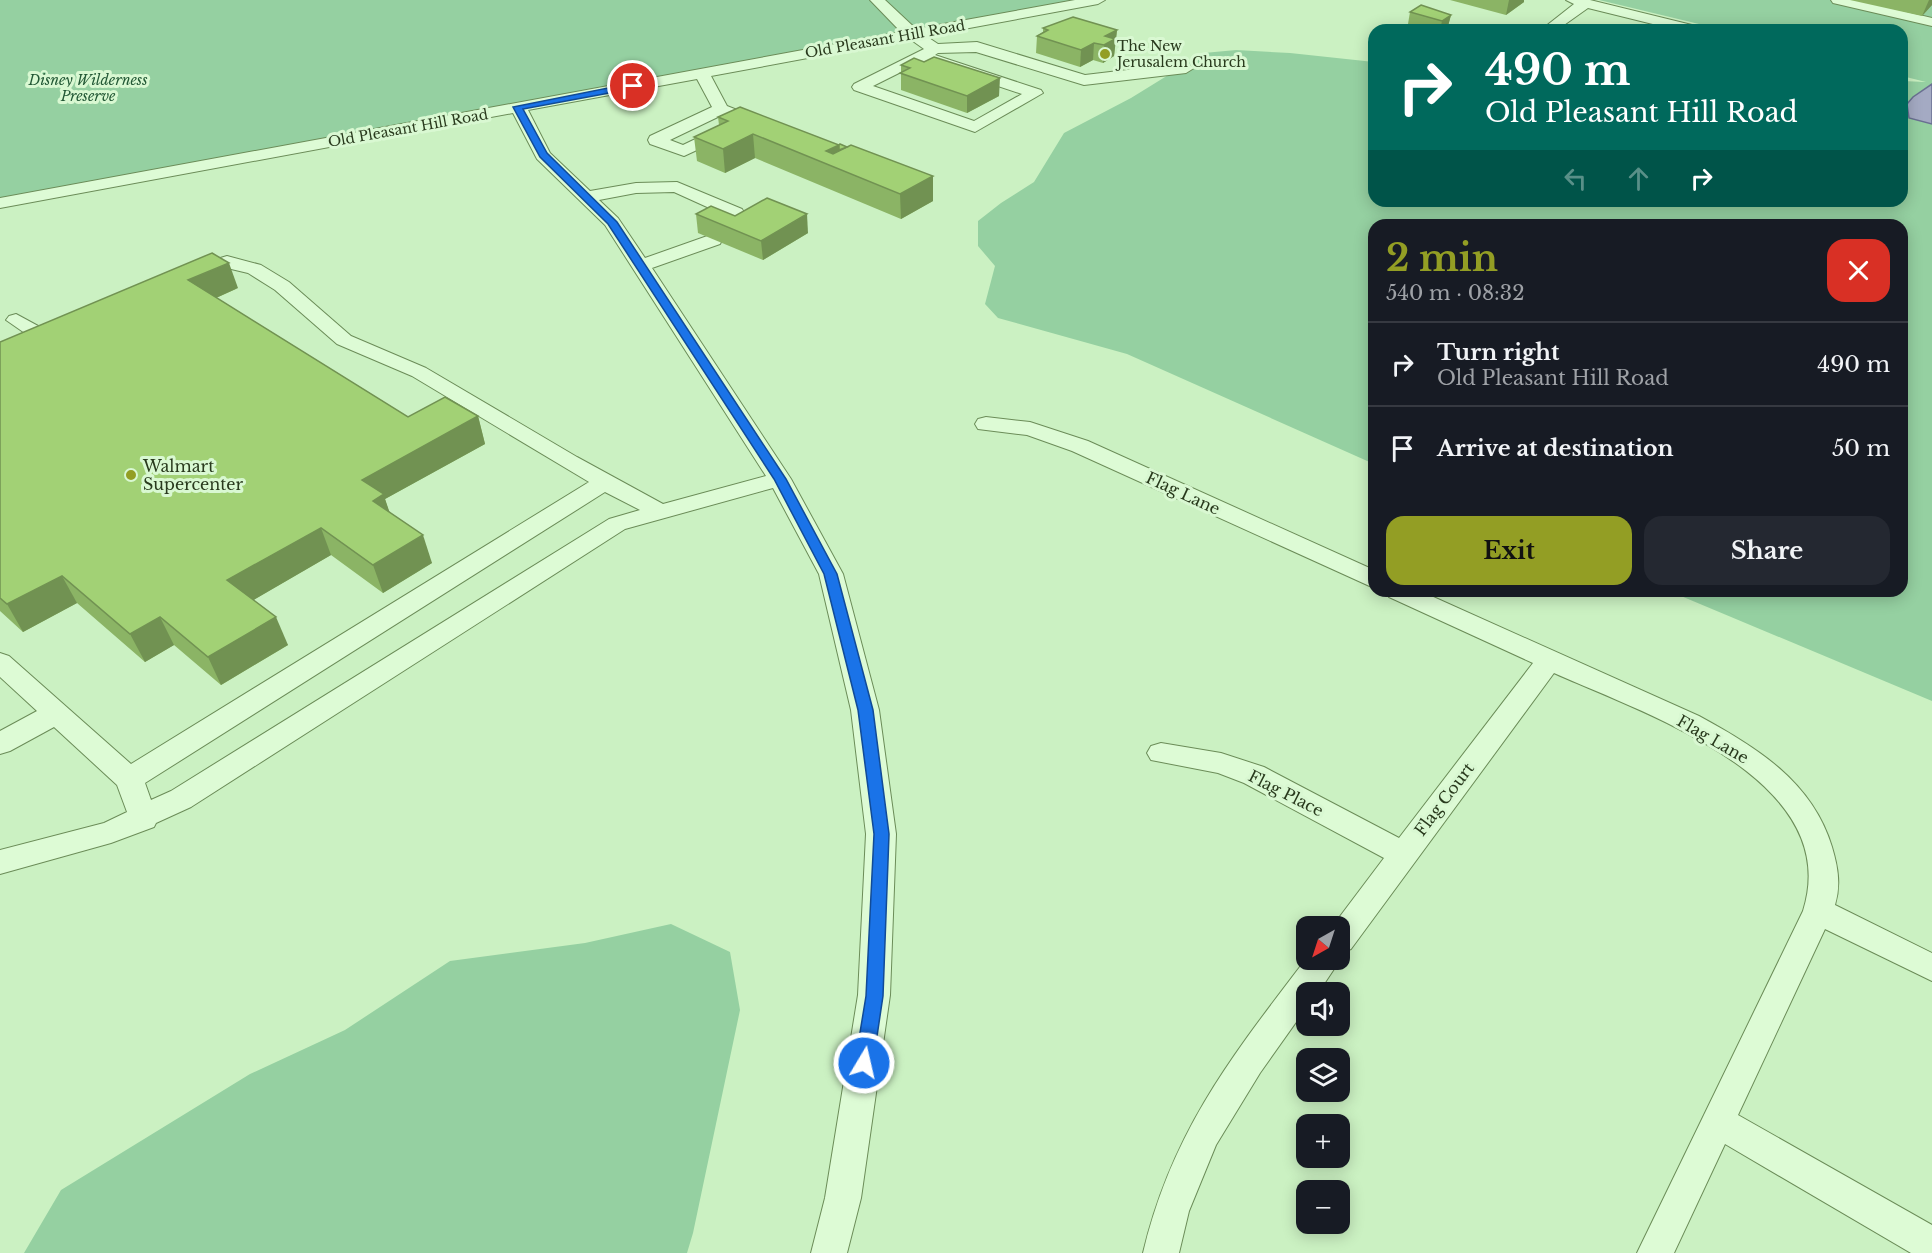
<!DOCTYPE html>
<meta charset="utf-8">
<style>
:root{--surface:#171b24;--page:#242831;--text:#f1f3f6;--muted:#9ea1a6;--line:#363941;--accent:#939e24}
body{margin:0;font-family:"Libre Baskerville",serif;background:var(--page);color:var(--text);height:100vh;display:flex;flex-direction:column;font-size:22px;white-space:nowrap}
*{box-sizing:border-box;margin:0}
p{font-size:20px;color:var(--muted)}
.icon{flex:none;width:33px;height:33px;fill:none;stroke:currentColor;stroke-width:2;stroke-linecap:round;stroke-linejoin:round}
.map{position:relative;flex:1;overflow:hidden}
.details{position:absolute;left:1368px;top:219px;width:540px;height:378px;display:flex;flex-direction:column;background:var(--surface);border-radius:18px;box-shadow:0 3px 15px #0003}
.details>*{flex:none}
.top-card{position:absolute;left:1368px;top:24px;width:540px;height:183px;border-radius:18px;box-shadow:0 3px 15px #0003;background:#00695c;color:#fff;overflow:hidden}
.needle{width:39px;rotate:219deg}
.buttons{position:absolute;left:1296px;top:916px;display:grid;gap:12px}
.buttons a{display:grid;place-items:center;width:54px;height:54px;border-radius:12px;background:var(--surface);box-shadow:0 3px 15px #0003;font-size:30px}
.pin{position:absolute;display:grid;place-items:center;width:51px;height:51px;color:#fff;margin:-26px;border:3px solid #fff;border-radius:50%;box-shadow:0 2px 6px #0007}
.me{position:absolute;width:66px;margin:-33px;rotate:9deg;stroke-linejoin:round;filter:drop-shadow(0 0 4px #0008)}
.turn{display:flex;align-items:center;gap:21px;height:126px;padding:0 18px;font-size:27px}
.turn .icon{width:78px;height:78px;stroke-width:2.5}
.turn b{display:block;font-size:42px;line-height:51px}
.lanes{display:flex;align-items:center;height:57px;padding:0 18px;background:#0003;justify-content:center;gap:30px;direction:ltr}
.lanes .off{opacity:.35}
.round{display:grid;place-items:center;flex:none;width:63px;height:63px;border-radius:18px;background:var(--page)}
.overview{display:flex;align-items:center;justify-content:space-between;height:102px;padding:0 18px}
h1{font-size:36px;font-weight:700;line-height:45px;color:var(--accent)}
.cta{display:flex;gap:12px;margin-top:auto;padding:12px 18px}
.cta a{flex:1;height:69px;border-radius:18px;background:var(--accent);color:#111;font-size:24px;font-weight:700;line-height:69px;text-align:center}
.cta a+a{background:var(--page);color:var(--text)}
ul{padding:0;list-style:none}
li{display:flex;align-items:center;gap:18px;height:84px;padding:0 18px;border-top:2px solid var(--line)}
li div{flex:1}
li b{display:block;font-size:22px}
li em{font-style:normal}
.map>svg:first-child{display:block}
.green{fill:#95d0a1}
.water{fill:#a4aac3;stroke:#6a7092;stroke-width:1.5}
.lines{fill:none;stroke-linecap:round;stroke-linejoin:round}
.minor-casing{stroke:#6b8c58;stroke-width:2}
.minor{fill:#ddfbd5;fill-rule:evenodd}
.wall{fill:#8bb465}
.shaded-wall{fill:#719252}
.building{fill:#a2d175;stroke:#719252;stroke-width:1.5}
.route{fill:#1a73e8;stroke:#114b97;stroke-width:1.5}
.poi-dot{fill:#939e24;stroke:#d9f8d2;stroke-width:2}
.labels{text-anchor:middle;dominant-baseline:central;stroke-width:6;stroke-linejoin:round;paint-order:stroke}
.far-street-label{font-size:14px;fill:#293a1d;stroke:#d9f8d2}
.far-poi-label{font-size:14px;fill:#293a1d;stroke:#d9f8d2;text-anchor:start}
.far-park-label{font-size:14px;font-style:italic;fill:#225835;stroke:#d9f8d2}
.poi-label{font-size:16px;fill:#293a1d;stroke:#d9f8d2;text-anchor:start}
.street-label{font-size:16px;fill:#293a1d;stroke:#d9f8d2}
</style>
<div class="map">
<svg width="1932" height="1253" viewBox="0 0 1932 1253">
<rect width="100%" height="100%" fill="#cbf1c2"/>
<g class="green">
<path d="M0 0H1080L0 199Z"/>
<path d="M1599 0H1932V84L1913 97 1909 118 1932 124V701L1669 591H1902V225H1374V464L1127 354 998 318 985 304 995 266 978 246V221L1001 203 1034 182 1064 133 1131 98 1204 53 1236 50 1290 53 1374 62V201H1902V81L1926 82 1902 76V30H1724Z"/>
<path d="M671 924 730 952 740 1010 693 1233 687 1253H24L61 1190 250 1074 345 1030 450 961 585 943Z"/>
</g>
<path class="water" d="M1932 84V124L1909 118 1907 104 1913 97Z"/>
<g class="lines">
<g class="minor-casing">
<g id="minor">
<path d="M870 0H885L916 29 1075 0H1105L1098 4 926 36 938 44 977 42 1085 75 1186 63 1194 68 1186 73 1084 85 976 52 938 53 935 55 1041 90 1043 93 975 132 854 90 852 87 854 84 924 49 910 39 711 76 727 106 755 117 757 120 755 123 684 156 650 144 648 140 650 136 712 107 697 79 528 110 550 153 590 191 636 183 677 182 742 209C749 218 740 227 734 235H722L719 231 727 216 674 192 636 193 599 200 618 218 645 258 713 234 720 236 722 240 720 244 652 268 791 479 843 574 879 710 896 834 890 995 861 1198 847 1253H811L825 1198 858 995 866 834 851 710 819 574 773 488 625 529 191 807 156 823 154 827 111 843 0 874V850L104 823 127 812 117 785 54 727 10 751 0 754V731L37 711 0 677V653L9 656 131 764 589 482 412 376 337 344 275 290 248 273 227 268 194 278 187 276 184 272 187 268 227 256 261 265 289 282 351 336 426 368 577 457 663 504 766 476 605 225 537 159 513 113 0 208V198L901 32ZM923 61 1022 94 974 121 873 86ZM722 115 735 120 683 145 670 140ZM605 492 640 510 609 519 171 791 151 800 145 783Z"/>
<path d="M1566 0H1590L1700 27 1702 30H1677L1588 8 1557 30H1541L1574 4Z"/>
<path d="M1831 0H1856L1932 18V26L1833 3Z"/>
<path d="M16 314 51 333 54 337 51 341 0 362V349L29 336 6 320 9 316Z"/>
<path d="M986 417 1030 422 1088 441 1374 570V588L1072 451 1027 435 978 429 975 424 978 419Z"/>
<path d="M1386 591H1420L1699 716C1756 747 1812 781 1832 847 1838 867 1841 885 1835 905L1932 953V981L1825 929 1738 1115 1932 1225V1253H1911L1725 1144 1674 1253H1637L1803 911C1845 779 1643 713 1554 673L1351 949 1340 953V927H1332L1384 858 1244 783 1218 773 1151 760 1147 753 1151 746 1161 743 1221 753 1264 767 1399 838 1533 663 1389 597Z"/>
<path d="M1306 959 1340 960 1318 993H1306V1008L1260 1073 1216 1145 1189 1211 1179 1253H1143C1172 1131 1232 1056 1306 959Z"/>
</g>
</g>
<use href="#minor" class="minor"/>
</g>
<g class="wall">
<path d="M1450 0H1524V2L1506 15Z"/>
<path d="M1850 0H1932V5L1922 16Z"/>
<path d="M1410 12 1451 15 1448 26 1443 30H1432L1408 24Z"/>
<path d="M1043 28 1117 30 1114 56 1103 63 1093 60 1080 67 1036 53 1037 36 1043 32Z"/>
<path d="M924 62 999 96 967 113 901 90V65Z"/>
<path d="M718 117 933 201 901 219 755 158 725 173 697 161 694 137 719 125Z"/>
<path d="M696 214 735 216 808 233 763 260 698 233Z"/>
<path d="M238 288 216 298 408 417 478 416 485 444 385 499 389 512 432 563 383 593 331 555 253 600 288 645 221 685 174 645 145 662 77 603 23 632 0 611V342Z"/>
</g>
<g class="shaded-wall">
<path d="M1509 0H1524V2L1506 15Z"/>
<path d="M1929 0H1932V5L1922 16Z"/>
<path d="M1451 15 1448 26 1443 30H1440L1442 21Z"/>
<path d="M1117 30 1114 56 1103 63 1105 36Z"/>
<path d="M1094 43 1093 60 1080 67 1081 50Z"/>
<path d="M1000 78 999 96 967 113V96Z"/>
<path d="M753 134 755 158 725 173 723 149Z"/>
<path d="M839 145V169L826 151Z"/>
<path d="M933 176V201L901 219 900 194Z"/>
<path d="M807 214 808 233 763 260 761 241Z"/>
<path d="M229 263 238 288 198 306 188 280Z"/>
<path d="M478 416 485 444 385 499 393 522 382 528 362 480Z"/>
<path d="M321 528 331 555 240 608 227 580Z"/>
<path d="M423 535 432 563 383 593 373 565Z"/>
<path d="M62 576 77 603 23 632 7 604Z"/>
<path d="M160 617 174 645 145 662 130 634Z"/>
<path d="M276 617 288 645 221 685 208 657Z"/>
</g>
<g class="building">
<path d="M1421 5 1451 15 1442 21 1410 12Z"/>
<path d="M1073 17 1117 30 1105 36 1115 39 1104 45 1094 43 1081 50 1037 36 1048 30 1043 28Z"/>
<path d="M934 57 1000 78 967 96 900 73 910 68 901 65 914 58 924 62Z"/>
<path d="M740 107 839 145 826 151 833 154 851 145 933 176 900 194 753 134 723 149 694 137 728 121 718 117Z"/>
<path d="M840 144 847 147 839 150V145Z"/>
<path d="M767 198 807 214 761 241 696 214 711 206 735 216Z"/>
<path d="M212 253 229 263 188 280 408 417 445 397 478 416 362 480 384 494 373 501 423 535 373 565 321 528 227 580 276 617 208 657 160 617 130 634 62 576 7 604 0 598V342Z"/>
</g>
<path class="route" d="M633 83 637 86 636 88 523 109 547 153 617 222 786 479 837 574 873 710 889 834 883 996 873 1063 870 1069 864 1071 858 1069 855 1063 866 996 874 834 858 710 824 574 774 479 608 224 540 157 513 107Z"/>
<g class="poi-dot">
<circle cx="1105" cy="54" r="6"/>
<circle cx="131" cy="475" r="6"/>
</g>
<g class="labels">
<g class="far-street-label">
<text transform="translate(885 39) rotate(-10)">Old Pleasant Hill Road</text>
<text transform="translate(408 128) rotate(-10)">Old Pleasant Hill Road</text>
</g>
<g class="far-poi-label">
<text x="1117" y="46">The New<tspan x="1117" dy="16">Jerusalem Church</tspan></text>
</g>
<g class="far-park-label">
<text x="88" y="80">Disney Wilderness<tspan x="88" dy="16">Preserve</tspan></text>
</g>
<g class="poi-label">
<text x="143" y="466">Walmart<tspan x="143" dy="18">Supercenter</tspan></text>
</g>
<g class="street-label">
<text transform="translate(1183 493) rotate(25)">Flag Lane</text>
<text transform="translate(1713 739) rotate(30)">Flag Lane</text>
<text transform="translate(1286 793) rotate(27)">Flag Place</text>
<text transform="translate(1444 799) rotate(-53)">Flag Court</text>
</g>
</g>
</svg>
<div class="buttons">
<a><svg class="needle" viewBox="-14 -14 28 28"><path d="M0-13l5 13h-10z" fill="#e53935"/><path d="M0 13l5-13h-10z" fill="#9ea1a6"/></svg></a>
<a><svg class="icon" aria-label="sound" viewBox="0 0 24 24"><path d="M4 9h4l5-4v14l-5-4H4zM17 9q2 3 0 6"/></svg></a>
<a><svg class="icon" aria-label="layers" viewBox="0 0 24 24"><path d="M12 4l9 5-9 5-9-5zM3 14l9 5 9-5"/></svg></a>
<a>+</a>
<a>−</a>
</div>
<div class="pin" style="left:633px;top:86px;background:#d93025"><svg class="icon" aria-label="arrive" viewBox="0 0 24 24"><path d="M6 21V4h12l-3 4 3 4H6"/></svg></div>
<svg class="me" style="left:864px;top:1063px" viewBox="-20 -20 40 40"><circle r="17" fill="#1a73e8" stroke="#fff" stroke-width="3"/><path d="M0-11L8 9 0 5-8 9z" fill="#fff"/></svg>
<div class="top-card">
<div class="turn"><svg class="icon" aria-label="right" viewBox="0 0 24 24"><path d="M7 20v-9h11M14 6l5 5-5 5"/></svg><div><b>490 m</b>Old Pleasant Hill Road</div></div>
<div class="lanes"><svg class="icon off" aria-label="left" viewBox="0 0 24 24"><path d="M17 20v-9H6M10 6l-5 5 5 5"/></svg><svg class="icon off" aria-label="ahead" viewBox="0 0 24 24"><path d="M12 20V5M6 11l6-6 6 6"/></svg><svg class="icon" aria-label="right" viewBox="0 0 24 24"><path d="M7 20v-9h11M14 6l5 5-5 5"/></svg></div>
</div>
<section class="details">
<div class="overview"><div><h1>2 min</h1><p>540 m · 08:32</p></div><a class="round" style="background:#d93025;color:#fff"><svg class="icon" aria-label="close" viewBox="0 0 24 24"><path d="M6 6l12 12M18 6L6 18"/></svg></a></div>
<ul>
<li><svg class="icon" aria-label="right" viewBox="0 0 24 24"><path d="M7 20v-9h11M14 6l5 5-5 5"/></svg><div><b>Turn right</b><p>Old Pleasant Hill Road</p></div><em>490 m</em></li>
<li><svg class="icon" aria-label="arrive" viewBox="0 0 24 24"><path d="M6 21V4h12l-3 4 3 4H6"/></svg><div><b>Arrive at destination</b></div><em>50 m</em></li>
</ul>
<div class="cta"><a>Exit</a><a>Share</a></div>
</section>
</div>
